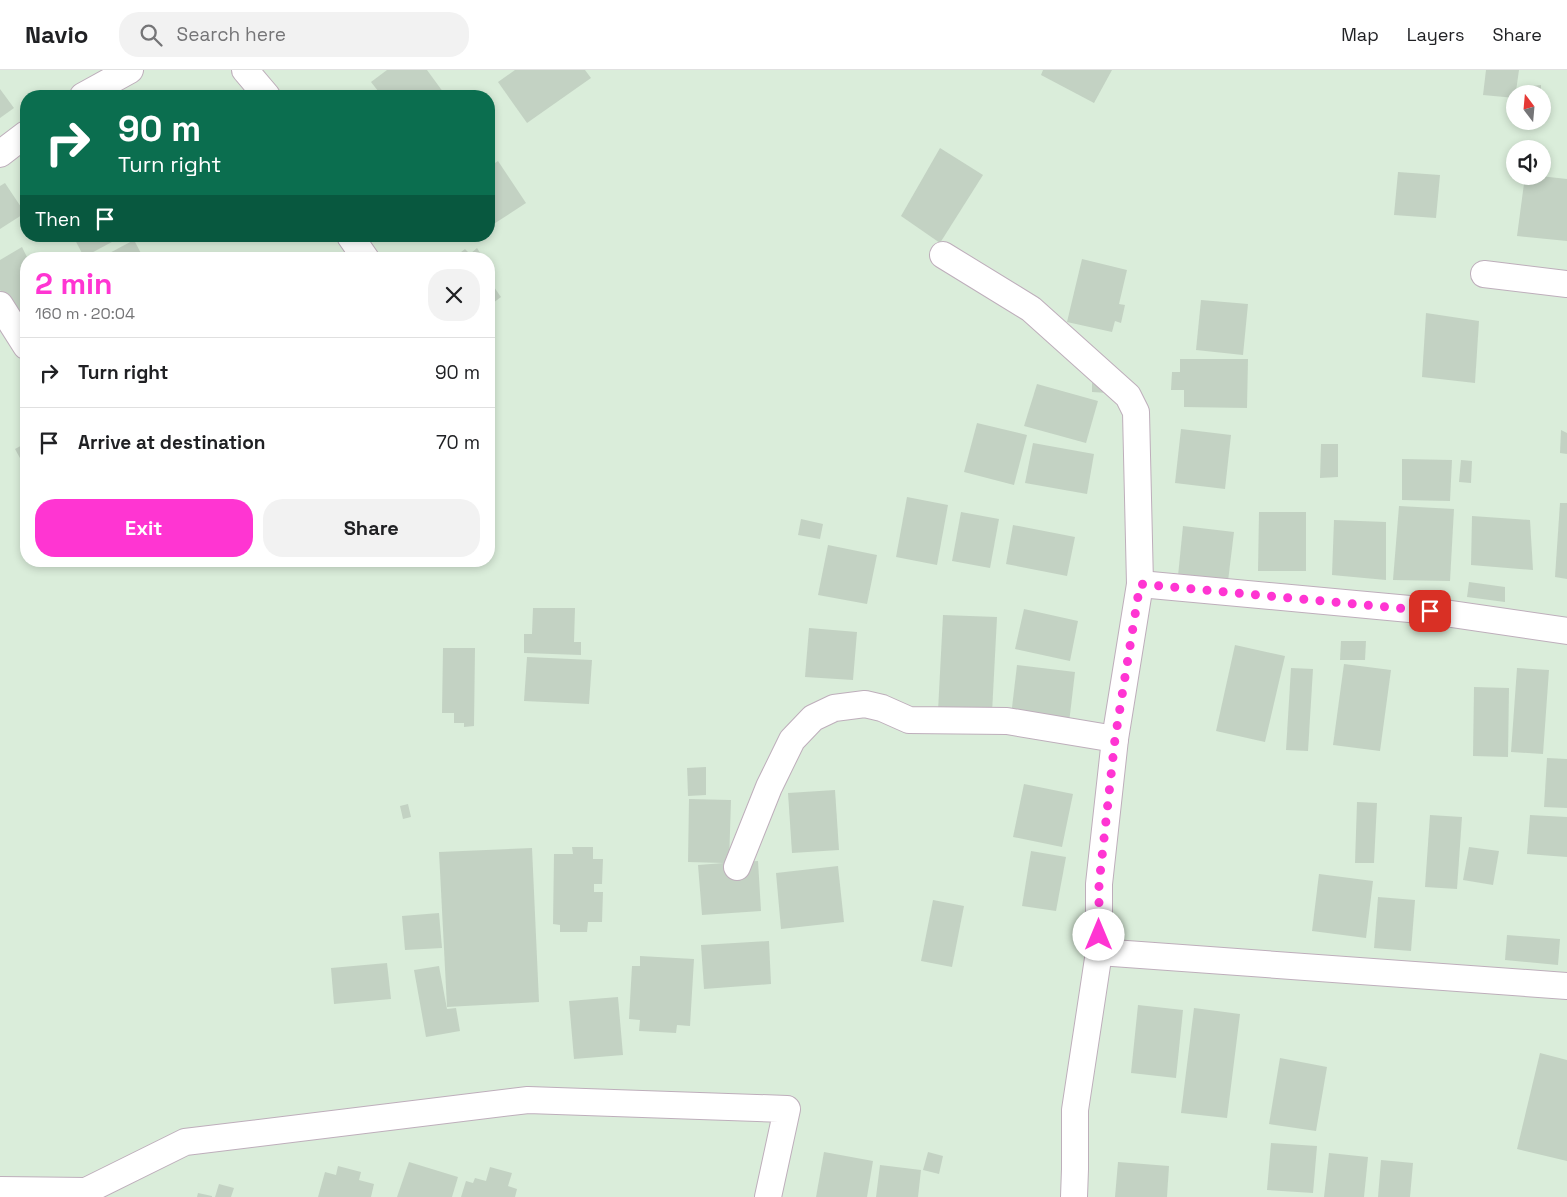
<!DOCTYPE html>
<meta charset="utf-8">
<style>
:root{--surface:#fff;--page:#f2f2f2;--text:#202124;--muted:#757577;--line:#e0e0e0;--accent:#ff35d2}
body{margin:0;font-family:"Space Grotesk",sans-serif;background:var(--page);color:var(--text);height:100vh;display:flex;flex-direction:column;font-size:19px;white-space:nowrap}
*{box-sizing:border-box;margin:0}
p{font-size:16px;color:var(--muted)}
.icon{flex:none;width:28px;height:28px;fill:none;stroke:currentColor;stroke-width:2;stroke-linecap:round;stroke-linejoin:round}
.map{position:relative;flex:1;overflow:hidden}
.sheet{position:absolute;left:20px;top:182px;width:475px;height:315px;display:flex;flex-direction:column;background:var(--surface);border-radius:20px;box-shadow:0 2px 8px #0003}
.sheet>*{flex:none}
.hud{position:absolute;left:20px;top:20px;width:475px;height:152px;border-radius:20px;box-shadow:0 2px 8px #0003;background:#0b6e4f;color:#fff;overflow:hidden}
.needle{width:32px;rotate:344deg}
.tools{position:absolute;left:1506px;top:15px;display:grid;gap:10px}
.tools a{display:grid;place-items:center;width:45px;height:45px;border-radius:50%;background:var(--surface);box-shadow:0 2px 8px #0003;font-size:25px}
.pin{position:absolute;display:grid;place-items:center;width:42px;height:42px;color:#fff;margin:-21px;border-radius:10px;box-shadow:0 2px 8px #0006}
.me{position:absolute;width:55px;margin:-28px;rotate:0deg;stroke-linejoin:round;filter:drop-shadow(0 0 4px #0008)}
.turn{display:flex;align-items:center;gap:18px;height:105px;padding:0 15px;font-size:22px}
.turn .icon{width:65px;height:65px;stroke-width:2.5}
.turn b{display:block;font-size:35px;line-height:42px}
.then{display:flex;align-items:center;height:48px;padding:0 15px;background:#0003;gap:10px;font-size:19px}
.round{display:grid;place-items:center;flex:none;width:52px;height:52px;border-radius:20px;background:var(--page)}
.head{display:flex;align-items:center;justify-content:space-between;height:85px;padding:0 15px}
h1{font-size:30px;font-weight:800;line-height:38px;color:var(--accent)}
.action{display:flex;gap:10px;margin-top:auto;padding:10px 15px}
.action a{flex:1;height:58px;border-radius:20px;background:var(--accent);color:#fff;font-size:20px;font-weight:800;line-height:58px;text-align:center}
.action a+a{background:var(--page);color:var(--text)}
ul{padding:0;list-style:none}
li{display:flex;align-items:center;gap:15px;height:70px;padding:0 15px;border-top:1px solid var(--line)}
li div{flex:1}
li b{display:block;font-size:19px}
li em{font-style:normal}
header{display:flex;align-items:center;gap:30px;box-sizing:border-box;height:70px;padding:0 25px;background:var(--surface);border-bottom:1px solid var(--line)}
header strong{font-size:24px}
nav{display:flex;gap:28px;margin-inline-start:auto;font-size:18px}
.search{width:350px;height:45px;background:var(--page);display:flex;align-items:center;gap:12px;box-sizing:border-box;padding:0 18px;border-radius:20px;color:var(--muted);font-size:19px}
.map>svg:first-child{display:block}
.building{fill:#c3d2c3}
.lines{fill:none;stroke-linecap:round;stroke-linejoin:round}
.minor-casing{stroke:#beaebb;stroke-width:28}
.minor{stroke:#fff;stroke-width:26}
.route{stroke:#ff35d2;stroke-width:9;stroke-dasharray:0 16.2}
</style>
<header>
<strong>Navio</strong>
<div class="search"><svg class="icon" aria-label="search" viewBox="0 0 24 24"><circle cx="10" cy="10" r="6"/><path d="M15 15l6 6"/></svg>Search here</div>
<nav><a>Map</a><a>Layers</a><a>Share</a></nav>
</header>
<div class="map">
<svg width="1567" height="1127" viewBox="0 0 1567 1127">
<rect width="100%" height="100%" fill="#daedda"/>
<g class="building">
<path d="M387 0H427L446 26H382L371 12Z"/>
<path d="M515 0H585L591 8 527 53 498 12Z"/>
<path d="M1043 0H1112L1094 33 1041 5Z"/>
<path d="M1486 0H1519L1515 28 1483 25Z"/>
<path d="M1541 15V24H1532V16Z"/>
<path d="M0 19 14 38 0 48Z"/>
<path d="M940 78 983 105 940 173 901 146Z"/>
<path d="M498 91 526 133 489 157V97Z"/>
<path d="M1398 102 1440 105 1436 148 1394 145Z"/>
<path d="M1525 106H1540L1567 109V171L1517 166Z"/>
<path d="M5 113 25 143 0 159V116Z"/>
<path d="M73 166H123L84 187Z"/>
<path d="M134 170 144 189H103L102 187Z"/>
<path d="M22 177 28 189H26V252L21 255 0 220V190Z"/>
<path d="M477 178 484 189H452L465 179 470 184Z"/>
<path d="M1082 189 1127 200 1119 234 1125 235 1121 253 1115 251 1112 262 1067 252Z"/>
<path d="M489 210 501 227 489 236Z"/>
<path d="M1201 230 1248 234 1243 285 1196 280Z"/>
<path d="M1426 243 1479 251 1475 313 1422 307Z"/>
<path d="M1180 289H1248L1247 338 1184 337V320H1171L1172 302H1180Z"/>
<path d="M1092 313 1109 315 1108 323 1092 322Z"/>
<path d="M1037 314 1098 331 1086 373 1024 356Z"/>
<path d="M977 353 1027 365 1014 415 964 402Z"/>
<path d="M1181 359 1231 365 1225 419 1175 413Z"/>
<path d="M1561 360 1567 363V384L1560 383Z"/>
<path d="M26 373V399L15 379Z"/>
<path d="M1033 373 1094 384 1087 424 1025 413Z"/>
<path d="M1321 374H1338V407L1320 408Z"/>
<path d="M1402 389 1452 390 1450 431 1402 430Z"/>
<path d="M1461 390 1472 391 1471 413 1459 412Z"/>
<path d="M907 427 948 435 937 495 896 487Z"/>
<path d="M1560 433H1567V509L1555 507Z"/>
<path d="M1399 436 1454 439 1450 511 1393 510Z"/>
<path d="M961 442 999 449 990 498 952 491Z"/>
<path d="M1259 442H1306V501H1258Z"/>
<path d="M1472 446 1530 450 1533 500 1471 495Z"/>
<path d="M801 449 823 454 820 469 798 465Z"/>
<path d="M1334 450 1386 452V510L1332 505Z"/>
<path d="M1013 455 1075 467 1067 506 1006 494Z"/>
<path d="M1183 456 1234 462 1228 511 1178 506Z"/>
<path d="M828 475 877 485 867 534 818 525Z"/>
<path d="M1469 512 1505 517V532L1467 527Z"/>
<path d="M533 538H575L574 572H581V585L524 583V564H532Z"/>
<path d="M1024 539 1078 551 1070 591 1015 579Z"/>
<path d="M943 545 997 547 992 643 938 641Z"/>
<path d="M809 558 857 562 853 610 805 607Z"/>
<path d="M1341 571H1366L1365 590H1340Z"/>
<path d="M1235 575 1285 586 1265 672 1216 661Z"/>
<path d="M443 578H475L474 656 464 657V653H454V643H442Z"/>
<path d="M527 587 592 590 589 634 524 631Z"/>
<path d="M1344 594 1391 600 1380 681 1333 675Z"/>
<path d="M1017 595 1075 602 1069 653 1011 646Z"/>
<path d="M1291 598 1313 599 1308 681 1286 680Z"/>
<path d="M1517 598 1549 600 1543 684 1511 682Z"/>
<path d="M1474 617 1509 618 1508 687 1473 686Z"/>
<path d="M1547 688 1567 689V738L1544 737Z"/>
<path d="M706 697V725L688 726 687 698Z"/>
<path d="M1024 714 1073 724 1062 777 1013 767Z"/>
<path d="M835 720 839 780 792 783 788 723Z"/>
<path d="M689 729 731 730 729 793 758 791 761 841 702 845 698 795 724 793 688 792Z"/>
<path d="M1357 732 1377 733 1374 793H1355Z"/>
<path d="M408 734 411 747 403 749 400 736Z"/>
<path d="M1430 745 1462 747 1457 819 1425 817Z"/>
<path d="M1530 745 1567 747V787L1527 784Z"/>
<path d="M572 777H593V789H603L602 814H594V822H603L602 852H588L587 862H560V855L553 854 554 784H573Z"/>
<path d="M1469 777 1499 781 1493 815 1463 810Z"/>
<path d="M532 778 539 932 447 937 439 782Z"/>
<path d="M1031 781 1066 787 1056 841 1022 836Z"/>
<path d="M838 796 844 852 781 859 776 803Z"/>
<path d="M1319 804 1373 811 1366 868 1312 861Z"/>
<path d="M1378 827 1415 830 1411 881 1374 878Z"/>
<path d="M933 830 964 836 952 897 921 891Z"/>
<path d="M439 843 442 878 405 880 402 846Z"/>
<path d="M1507 865 1560 869 1558 895 1505 890Z"/>
<path d="M769 871 771 914 704 919 701 875Z"/>
<path d="M640 886 694 889 690 956 677 955 676 963 639 961 640 950 629 949 632 896H640Z"/>
<path d="M387 893 391 929 334 934 331 898Z"/>
<path d="M439 896 447 939 456 938 460 961 426 967 414 900Z"/>
<path d="M618 927 623 985 574 989 569 931Z"/>
<path d="M1138 935 1183 940 1176 1008 1131 1003Z"/>
<path d="M1194 938 1240 944 1227 1048 1181 1043Z"/>
<path d="M1540 983 1567 990V1091L1517 1079Z"/>
<path d="M1280 988 1327 997 1316 1061 1269 1054Z"/>
<path d="M1271 1073 1317 1076 1313 1123 1267 1120Z"/>
<path d="M824 1082 873 1091 867 1127H816Z"/>
<path d="M928 1082 943 1086 939 1104 923 1100Z"/>
<path d="M1329 1083 1368 1087 1364 1127H1324Z"/>
<path d="M1381 1090 1413 1093 1410 1127H1378Z"/>
<path d="M409 1092 458 1107 452 1127H397Z"/>
<path d="M1118 1092 1169 1096 1167 1127H1115Z"/>
<path d="M880 1095 921 1100 918 1127H876Z"/>
<path d="M338 1096 361 1102 359 1110 374 1114 371 1127H318L325 1102 336 1105Z"/>
<path d="M490 1097 512 1103 508 1116 517 1119 515 1127H461L466 1111 473 1113 475 1108 486 1111Z"/>
<path d="M219 1114 234 1118 231 1127H215Z"/>
<path d="M198 1123 212 1126V1127H197Z"/>
</g>
<g class="lines">
<g class="minor-casing">
<g id="minor">
<path d="M245 0 267 26"/>
<path d="M83 26 130 0"/>
<path d="M0 84 26 64"/>
<path d="M350 166 366 189"/>
<path d="M943 185 1031 239 1128 326 1136 342 1140 514 1115 669 1099 814V882L1075 1040V1099L1074 1127"/>
<path d="M1484 204 1567 214"/>
<path d="M0 235 26 276"/>
<path d="M1140 514 1431 541 1567 561"/>
<path d="M737 797 769 717 792 670 813 648 834 638 865 634 882 638 909 650 1007 651 1115 669"/>
<path d="M1099 882 1567 916"/>
<path d="M0 1120 86 1121 185 1072 528 1030 787 1039 768 1127"/>
</g>
</g>
<use href="#minor" class="minor"/>
</g>
<g class="lines">
<path class="route" d="M1099 865V814L1115 669 1140 514 1430 541"/>
</g>
</svg>
<div class="tools">
<a><svg class="needle" viewBox="-14 -14 28 28"><path d="M0-13l5 13h-10z" fill="#e53935"/><path d="M0 13l5-13h-10z" fill="#757577"/></svg></a>
<a><svg class="icon" aria-label="sound" viewBox="0 0 24 24"><path d="M4 9h4l5-4v14l-5-4H4zM17 9q2 3 0 6"/></svg></a>
</div>
<div class="pin" style="left:1430px;top:541px;background:#d93025"><svg class="icon" aria-label="arrive" viewBox="0 0 24 24"><path d="M6 21V4h12l-3 4 3 4H6"/></svg></div>
<svg class="me" style="left:1099px;top:865px" viewBox="-20 -20 40 40"><circle r="19" fill="#fff"/><path d="M0-13L10 11 0 6-10 11z" fill="#ff35d2"/></svg>
<div class="hud">
<div class="turn"><svg class="icon" aria-label="right" viewBox="0 0 24 24"><path d="M7 20v-9h11M14 6l5 5-5 5"/></svg><div><b>90 m</b>Turn right</div></div>
<div class="then">Then<svg class="icon" aria-label="arrive" viewBox="0 0 24 24"><path d="M6 21V4h12l-3 4 3 4H6"/></svg></div>
</div>
<section class="sheet">
<div class="head"><div><h1>2 min</h1><p>160 m · 20:04</p></div><a class="round"><svg class="icon" aria-label="close" viewBox="0 0 24 24"><path d="M6 6l12 12M18 6L6 18"/></svg></a></div>
<ul>
<li><svg class="icon" aria-label="right" viewBox="0 0 24 24"><path d="M7 20v-9h11M14 6l5 5-5 5"/></svg><div><b>Turn right</b></div><em>90 m</em></li>
<li><svg class="icon" aria-label="arrive" viewBox="0 0 24 24"><path d="M6 21V4h12l-3 4 3 4H6"/></svg><div><b>Arrive at destination</b></div><em>70 m</em></li>
</ul>
<div class="action"><a>Exit</a><a>Share</a></div>
</section>
</div>
